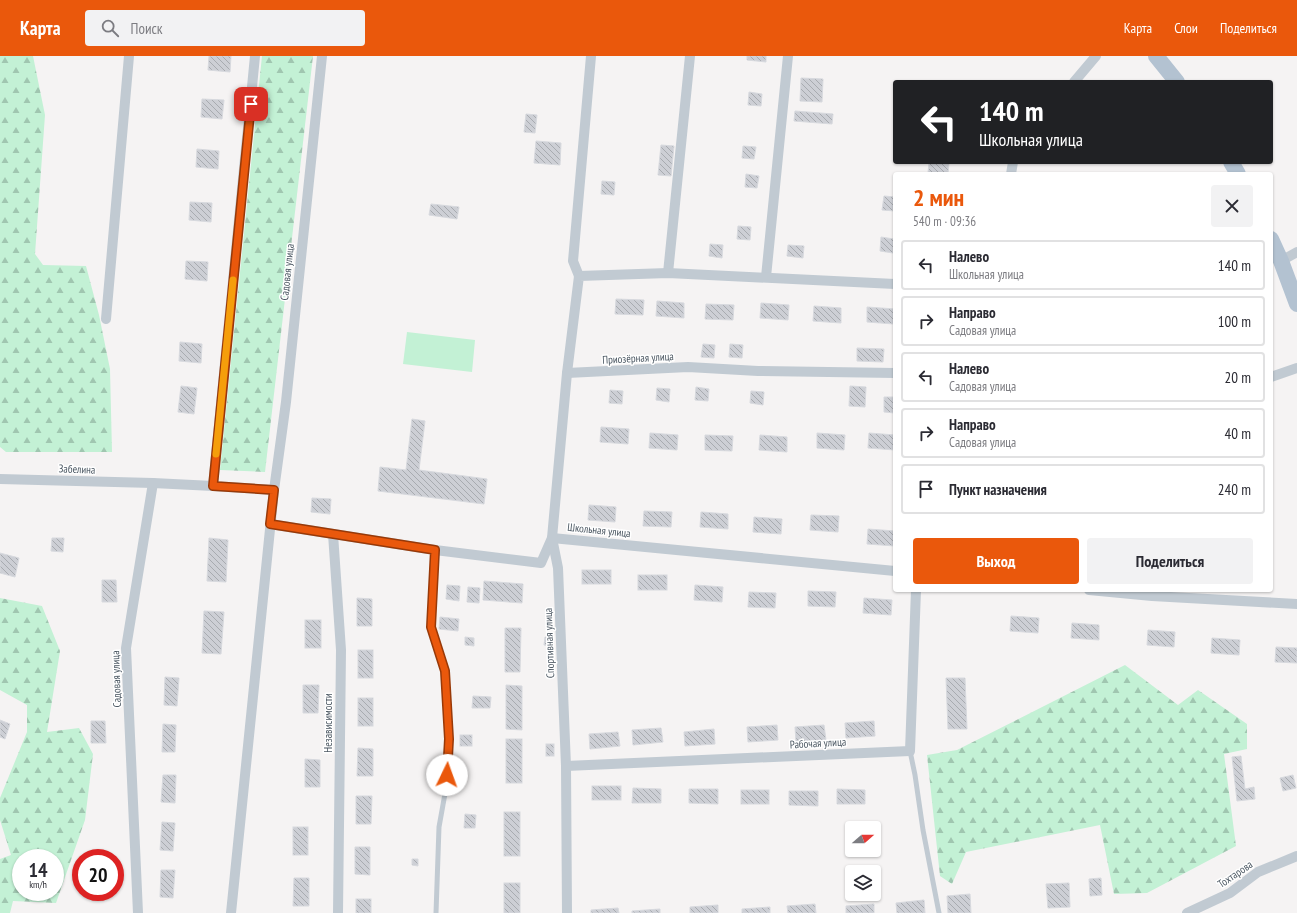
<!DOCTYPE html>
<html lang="ru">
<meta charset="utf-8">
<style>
:root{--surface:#fff;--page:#f2f2f3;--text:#2b2b33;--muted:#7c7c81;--line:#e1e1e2;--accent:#ea580c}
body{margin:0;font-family:"PT Sans Narrow",sans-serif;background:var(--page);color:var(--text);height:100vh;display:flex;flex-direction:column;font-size:15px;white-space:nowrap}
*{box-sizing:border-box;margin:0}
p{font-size:13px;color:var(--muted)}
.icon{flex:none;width:22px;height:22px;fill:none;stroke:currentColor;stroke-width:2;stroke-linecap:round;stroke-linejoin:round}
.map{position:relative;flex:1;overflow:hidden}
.panel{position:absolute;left:893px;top:116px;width:380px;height:420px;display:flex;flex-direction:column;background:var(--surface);border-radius:4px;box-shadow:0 1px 3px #0004}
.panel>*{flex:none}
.banner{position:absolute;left:893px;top:24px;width:380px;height:84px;border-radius:4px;box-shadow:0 1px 3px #0004;background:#202124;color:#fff;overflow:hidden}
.needle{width:26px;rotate:70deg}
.buttons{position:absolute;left:845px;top:765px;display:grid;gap:8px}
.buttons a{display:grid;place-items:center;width:36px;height:36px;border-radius:4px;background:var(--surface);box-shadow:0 1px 3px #0004;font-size:20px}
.speed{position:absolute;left:12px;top:793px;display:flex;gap:8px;font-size:20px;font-weight:700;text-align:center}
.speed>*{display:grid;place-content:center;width:52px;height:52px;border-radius:50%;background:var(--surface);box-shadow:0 1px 3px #0004;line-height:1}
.speed small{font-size:10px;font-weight:400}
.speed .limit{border:6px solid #d22;background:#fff;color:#111}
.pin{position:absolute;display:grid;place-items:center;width:34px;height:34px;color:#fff;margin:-17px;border-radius:8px;box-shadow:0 2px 6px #0006}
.me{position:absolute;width:44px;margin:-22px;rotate:3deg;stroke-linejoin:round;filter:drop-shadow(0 0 3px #0008)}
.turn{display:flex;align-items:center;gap:14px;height:84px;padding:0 20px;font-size:18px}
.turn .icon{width:52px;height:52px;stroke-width:2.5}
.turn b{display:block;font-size:28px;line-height:34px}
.round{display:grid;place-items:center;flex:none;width:42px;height:42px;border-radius:4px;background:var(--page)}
.summary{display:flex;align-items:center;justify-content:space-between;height:68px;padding:0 20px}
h1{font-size:24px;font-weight:700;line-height:30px;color:var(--accent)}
.primary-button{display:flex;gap:8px;margin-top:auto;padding:8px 20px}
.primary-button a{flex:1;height:46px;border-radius:4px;background:var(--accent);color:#fff;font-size:16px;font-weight:700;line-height:46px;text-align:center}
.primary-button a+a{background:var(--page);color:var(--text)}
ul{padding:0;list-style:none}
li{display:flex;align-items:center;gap:12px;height:50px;margin:0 8px 6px;padding:0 12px;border:2px solid var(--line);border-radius:4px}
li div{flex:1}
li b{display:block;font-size:15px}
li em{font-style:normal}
header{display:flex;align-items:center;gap:24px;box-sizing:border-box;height:56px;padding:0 20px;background:var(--accent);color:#fff}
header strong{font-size:19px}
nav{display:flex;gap:22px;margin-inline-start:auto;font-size:14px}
.search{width:280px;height:36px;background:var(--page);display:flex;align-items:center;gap:10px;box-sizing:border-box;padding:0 14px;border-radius:4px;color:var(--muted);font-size:15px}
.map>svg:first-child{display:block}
.forest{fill:url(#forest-firs);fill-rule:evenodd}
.garden{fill:#c3f1d5}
.building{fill:url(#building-back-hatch);stroke:#d7d9de}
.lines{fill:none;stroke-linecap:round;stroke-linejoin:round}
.lane{stroke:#c1cad2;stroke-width:5}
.street{stroke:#c1cad2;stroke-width:10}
.primary{stroke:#b3c2d1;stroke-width:16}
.route-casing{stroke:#983908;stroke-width:10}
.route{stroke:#ea580c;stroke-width:7}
.slow{stroke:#f59e0b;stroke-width:7}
.labels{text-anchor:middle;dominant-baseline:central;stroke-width:3;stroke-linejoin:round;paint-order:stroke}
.street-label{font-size:11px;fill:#4a5661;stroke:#fff}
</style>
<header>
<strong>Карта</strong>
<div class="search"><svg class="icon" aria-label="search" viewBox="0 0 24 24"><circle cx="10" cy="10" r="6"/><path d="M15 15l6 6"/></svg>Поиск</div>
<nav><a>Карта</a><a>Слои</a><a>Поделиться</a></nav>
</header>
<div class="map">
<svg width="1297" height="857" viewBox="0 0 1297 857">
<defs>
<pattern id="forest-firs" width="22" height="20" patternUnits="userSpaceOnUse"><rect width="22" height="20" fill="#c3f1d5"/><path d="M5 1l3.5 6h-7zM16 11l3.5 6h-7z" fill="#a0c6b0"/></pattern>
<pattern id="building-back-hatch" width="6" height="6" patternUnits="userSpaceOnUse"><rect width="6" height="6" fill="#cdcfd5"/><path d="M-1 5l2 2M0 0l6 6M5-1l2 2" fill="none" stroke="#a8abb0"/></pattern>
</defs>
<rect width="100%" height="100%" fill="#f5f3f3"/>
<g class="forest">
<path d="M0 0H33L45 59 35 198 43 209 86 210 99 259 110 313 112 396H6L0 391Z"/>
<path d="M262 0H313L265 416 220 414Z"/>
<path d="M0 542 42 550 60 595 47 676 79 672 93 698 85 764 56 847 13 845 10 857H0V803L11 799 0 764V742L27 676V649L0 634ZM21 802H55V836H21Z"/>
<path d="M1125 609 1178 649 1198 634 1247 668V693L1224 698 1236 790 1147 837 1114 838 1100 769 966 796 952 828 940 820 927 699 957 694Z"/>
</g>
<path class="garden" d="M407 276 475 284 472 316 403 308Z"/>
<g class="building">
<path d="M209 0H231L230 16 208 14Z"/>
<path d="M747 0H766V6L747 4Z"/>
<path d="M801 22 823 23 822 46 800 45Z"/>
<path d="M749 36 762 38 761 50 748 49Z"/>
<path d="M202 43 224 44 222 63 201 61Z"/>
<path d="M795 55 833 58 832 68 794 65Z"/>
<path d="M526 58 537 59 535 77 524 76Z"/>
<path d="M536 85 561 87 560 109 534 107Z"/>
<path d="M661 89 674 90 671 120 658 119Z"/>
<path d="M743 90 756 91 754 103 742 102Z"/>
<path d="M197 93 219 95 218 113 196 111Z"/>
<path d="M929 106H949L948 118 928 117Z"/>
<path d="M746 118 759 120 757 132 745 131Z"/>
<path d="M602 125 615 126 614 139 601 138Z"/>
<path d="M884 140 895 141V155L882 154Z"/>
<path d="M190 146 212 147 211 166 189 164Z"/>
<path d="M431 148 459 151 457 163 429 159Z"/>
<path d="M738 170 751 171 750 184 737 183Z"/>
<path d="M881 181 894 183 893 197 880 195Z"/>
<path d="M710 188 723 189 722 202 709 200Z"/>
<path d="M788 189 804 190 803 202 787 200Z"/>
<path d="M186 205 208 206 207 225 185 223Z"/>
<path d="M616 243 644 244 643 259 615 258Z"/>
<path d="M657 245 684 247V262L656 260Z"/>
<path d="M761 247 789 249 788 264 760 262Z"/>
<path d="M706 248 734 249 733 264 705 263Z"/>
<path d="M814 250 841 252V267L813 265Z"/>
<path d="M867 251 895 253 894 268 867 266Z"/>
<path d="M180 286 202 288 201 307 179 305Z"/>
<path d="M703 288 715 289 714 302 701 301Z"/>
<path d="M730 288 743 289 742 302 729 301Z"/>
<path d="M857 292 884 293 883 306 857 305Z"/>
<path d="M181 330 197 332 194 358 178 356Z"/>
<path d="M850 330 866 331 865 351 849 350Z"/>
<path d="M696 331 709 333 708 345 695 344Z"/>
<path d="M657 332 670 333 669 346 656 344Z"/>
<path d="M610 334 623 335 622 348 609 347Z"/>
<path d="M751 335 764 336 763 349 750 347Z"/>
<path d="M884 341H895V357L884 356Z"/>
<path d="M412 363 425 365 419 414 487 423 484 448 378 435 380 411 406 414Z"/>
<path d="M601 371 629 373 628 388 600 386Z"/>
<path d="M650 377 678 379 677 394 649 392Z"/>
<path d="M817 377 845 379 844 394 817 392Z"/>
<path d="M869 377 895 379V394L868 392Z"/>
<path d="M705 379 733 380 732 395 705 394Z"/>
<path d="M760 379 787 381V396L759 394Z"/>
<path d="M312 442 331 443 330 458 311 456Z"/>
<path d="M589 449 616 451 615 466 588 464Z"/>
<path d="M644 455 672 456 671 471 643 470Z"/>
<path d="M701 456 728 458V473L700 471Z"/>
<path d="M811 459 839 460 838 476 810 474Z"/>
<path d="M754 461 782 463 781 478 753 476Z"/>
<path d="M868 473 895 475V490L867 488Z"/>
<path d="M52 482H64L63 496 51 495Z"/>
<path d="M209 482 228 484 226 526 207 525Z"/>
<path d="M0 497 19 502 15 521 0 517Z"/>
<rect x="582" y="514" width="29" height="14"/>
<rect x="638" y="519" width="29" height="15"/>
<path d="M102 524H116L117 546H102Z"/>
<path d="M484 525 523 528 522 547 483 544Z"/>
<path d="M447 529 460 530 459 545 446 543Z"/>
<path d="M695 529 723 531 722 546 694 544Z"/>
<path d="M468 531 480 532 479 547 467 546Z"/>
<path d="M808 535 836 536 835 551 808 550Z"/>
<path d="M749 536 776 537 775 552 748 551Z"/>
<path d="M357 542 372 543V570H357Z"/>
<path d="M864 542 892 544 891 559 863 557Z"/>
<path d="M204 555 224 556 221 598 202 597Z"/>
<path d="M1011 560 1039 562 1038 577 1010 575Z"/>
<path d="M440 561 459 563 458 575 439 573Z"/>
<rect x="305" y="564" width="16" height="28"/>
<path d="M1072 567 1099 569V584L1071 582Z"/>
<path d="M505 572H521L520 616H505Z"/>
<path d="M1148 574 1175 576 1174 591 1147 589Z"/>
<path d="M465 581 474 582V590L465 589Z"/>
<path d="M545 581 553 582 552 590 544 589Z"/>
<path d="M1212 582 1240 584 1239 599 1211 597Z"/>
<path d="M1276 591 1297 592V607L1275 606Z"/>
<rect x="358" y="594" width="15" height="28"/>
<path d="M165 621 179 622 177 650 164 649Z"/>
<path d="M946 622H965L967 673H948Z"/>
<path d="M303 629H319L318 657H303Z"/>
<path d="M506 629 522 630V674L506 673Z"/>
<path d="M473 640 491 641 490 652H472Z"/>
<rect x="358" y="642" width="15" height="28"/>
<path d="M0 664 10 668 5 683 0 681Z"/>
<path d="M91 665H105L106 687H91Z"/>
<path d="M874 665 875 680 846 682 845 667Z"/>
<path d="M163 668 176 669 175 696H162Z"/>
<path d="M777 669 778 684 748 686 747 671Z"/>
<path d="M824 669 826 684 796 686 795 671Z"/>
<path d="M661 672 663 686 633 689 632 674Z"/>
<path d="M714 673 715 688 685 690 684 676Z"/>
<path d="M618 676 620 690 590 693 589 678Z"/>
<rect x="460" y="679" width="12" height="11"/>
<rect x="506" y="683" width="16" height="44"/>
<rect x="546" y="688" width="8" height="12"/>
<path d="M358 692 373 693V720H357Z"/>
<path d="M1241 700 1245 733 1254 731 1255 743 1237 745 1232 701Z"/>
<path d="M305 703 320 704V731H305Z"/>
<path d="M163 719H176L175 747 161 746Z"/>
<path d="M1293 719 1296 732 1283 735 1280 722Z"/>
<rect x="592" y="730" width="29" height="14"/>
<path d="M633 732 661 733V747H632Z"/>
<path d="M689 733H718V748L689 747Z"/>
<path d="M837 733 865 734V748H837Z"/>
<rect x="741" y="734" width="28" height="14"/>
<path d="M789 735H818V750L789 749Z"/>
<path d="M356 740H372L371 768H356Z"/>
<rect x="504" y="756" width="16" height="44"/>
<path d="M465 758 476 759 475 772H464Z"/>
<path d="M162 766 175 767 173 795 160 794Z"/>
<rect x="293" y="771" width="15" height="28"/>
<path d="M355 791H370V819L355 818Z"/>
<path d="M412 803H418V810L412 809Z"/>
<rect x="79" y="808" width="2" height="21"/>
<path d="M161 814H175L173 842 160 841Z"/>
<path d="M294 822H309V850H293Z"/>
<path d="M1101 822 1102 839 1090 840 1089 823Z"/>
<rect x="504" y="827" width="16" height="30"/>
<path d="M1069 827 1070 851 1048 852 1046 828Z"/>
<path d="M970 838 971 857H948L947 840Z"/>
<rect x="356" y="843" width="15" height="14"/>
<path d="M924 844 925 857H897L896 847Z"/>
<path d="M815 848 816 857H788L787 850Z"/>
<path d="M874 848V857H846V850Z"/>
<path d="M718 849V857H690V851Z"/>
<path d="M770 851V857H742V853Z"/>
<path d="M618 852 619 857H591V854Z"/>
<path d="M660 853V857H632V855Z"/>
</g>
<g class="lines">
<g class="lane">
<path d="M435 494 431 571 445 615 449 683 446 732 439 771 436 857"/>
<path d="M910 695 915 719 923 774 939 857"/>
</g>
<g class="street">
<path d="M1074 26 1096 0"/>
<path d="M1011 118 1013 106"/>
<path d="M1281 205 1297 196"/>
<path d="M668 217 690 0"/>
<path d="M579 220 573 205 591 0"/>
<path d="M766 221 788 0"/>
<path d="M106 263 129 0"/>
<path d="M567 317 688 311 758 315 895 317"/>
<path d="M1271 321 1297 312"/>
<path d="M0 423 153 427"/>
<path d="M213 430 255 0"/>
<path d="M270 468 435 494 541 507 552 482 895 515"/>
<path d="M333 478 341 594 338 857"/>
<path d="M1089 534 1152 540 1297 548"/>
<path d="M566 710 910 695 916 534"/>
<path d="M138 857 126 592 153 427 213 430 274 434"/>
<path d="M231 857 274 434 286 346 322 0"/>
<path d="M567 857 566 710 558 512 552 482 567 317 579 220 668 217 895 228"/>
<path d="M1187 857 1230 837 1258 816 1297 800"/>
</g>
<g class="primary">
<path d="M1156 0 1177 26"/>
<path d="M1231 106 1238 118"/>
<path d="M1271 183 1281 205 1297 248"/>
</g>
</g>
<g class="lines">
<g class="route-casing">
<path id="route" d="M251 48 213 430 274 434 270 468 435 494 431 571 445 615 449 683 447 719"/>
</g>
<use href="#route" class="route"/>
<path class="slow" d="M216 398 233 224"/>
</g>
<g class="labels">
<g class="street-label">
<text transform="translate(287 216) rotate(-84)">Садовая улица</text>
<text transform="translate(638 302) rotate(-3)">Приозёрная улица</text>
<text transform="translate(77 413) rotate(2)">Забелина</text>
<text transform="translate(599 474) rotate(6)">Школьная улица</text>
<text transform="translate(549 587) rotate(-92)">Спортивная улица</text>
<text transform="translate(116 623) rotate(-92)">Садовая улица</text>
<text transform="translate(328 667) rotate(-90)">Независимости</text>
<text transform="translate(818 687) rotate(-3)">Рабочая улица</text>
<text transform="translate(1235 818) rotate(-34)">Тохтарова</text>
</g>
</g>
</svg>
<div class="buttons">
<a><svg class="needle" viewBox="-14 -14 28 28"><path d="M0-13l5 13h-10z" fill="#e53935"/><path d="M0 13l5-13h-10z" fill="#7c7c81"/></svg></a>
<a><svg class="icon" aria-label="layers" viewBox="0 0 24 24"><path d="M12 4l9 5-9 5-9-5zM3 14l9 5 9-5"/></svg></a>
</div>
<div class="speed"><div>14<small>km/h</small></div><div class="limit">20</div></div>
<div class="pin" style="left:251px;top:48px;background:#d93025"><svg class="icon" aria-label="arrive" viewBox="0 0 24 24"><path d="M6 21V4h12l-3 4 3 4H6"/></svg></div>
<svg class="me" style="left:447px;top:719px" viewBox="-20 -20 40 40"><circle r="19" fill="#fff"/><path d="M0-13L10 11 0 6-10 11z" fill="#ea580c"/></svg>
<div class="banner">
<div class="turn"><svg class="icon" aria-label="left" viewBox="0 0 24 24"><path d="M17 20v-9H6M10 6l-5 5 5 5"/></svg><div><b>140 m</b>Школьная улица</div></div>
</div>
<section class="panel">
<div class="summary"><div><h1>2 мин</h1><p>540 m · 09:36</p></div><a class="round"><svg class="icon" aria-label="close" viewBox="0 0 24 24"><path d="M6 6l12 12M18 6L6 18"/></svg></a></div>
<ul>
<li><svg class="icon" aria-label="left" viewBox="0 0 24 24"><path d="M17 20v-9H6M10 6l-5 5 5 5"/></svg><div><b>Налево</b><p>Школьная улица</p></div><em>140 m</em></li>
<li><svg class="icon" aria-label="right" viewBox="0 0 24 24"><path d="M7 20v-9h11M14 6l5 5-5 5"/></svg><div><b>Направо</b><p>Садовая улица</p></div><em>100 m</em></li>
<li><svg class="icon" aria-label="left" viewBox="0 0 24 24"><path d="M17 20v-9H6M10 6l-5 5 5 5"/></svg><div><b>Налево</b><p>Садовая улица</p></div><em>20 m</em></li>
<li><svg class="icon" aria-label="right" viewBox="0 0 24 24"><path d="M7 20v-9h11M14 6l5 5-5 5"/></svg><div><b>Направо</b><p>Садовая улица</p></div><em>40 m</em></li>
<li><svg class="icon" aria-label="arrive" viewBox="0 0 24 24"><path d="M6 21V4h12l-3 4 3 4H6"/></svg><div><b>Пункт назначения</b></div><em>240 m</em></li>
</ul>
<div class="primary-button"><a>Выход</a><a>Поделиться</a></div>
</section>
</div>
